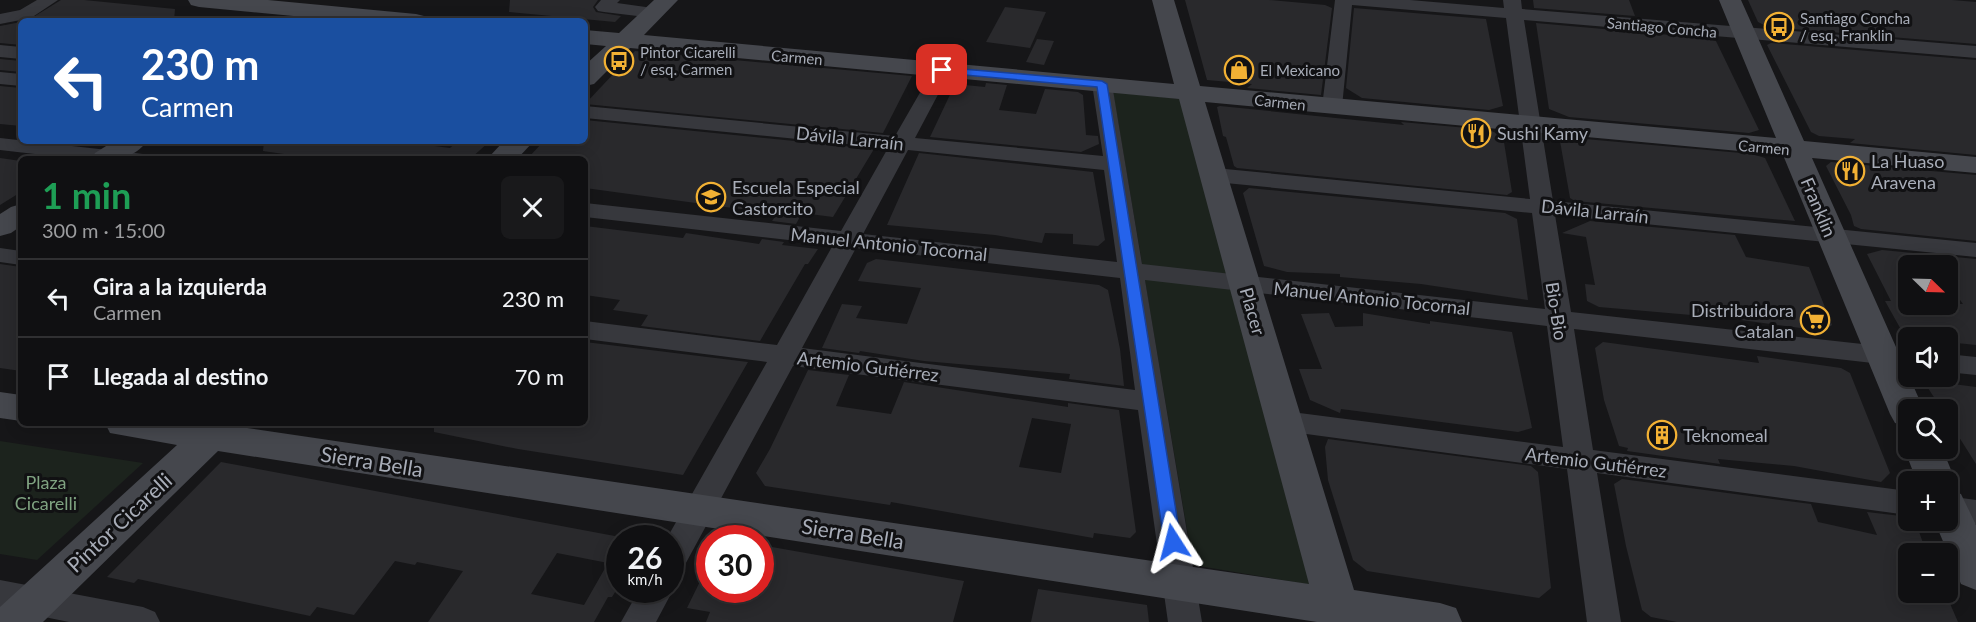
<!DOCTYPE html>
<html lang="es">
<meta charset="utf-8">
<style>
:root{--surface:#101012;--page:#19191b;--text:#f1f3f6;--muted:#9c9d9f;--line:#303032}
body{margin:0;font-family:Lato,sans-serif;background:var(--page);color:var(--text);height:100vh;display:flex;flex-direction:column;font-size:22px;white-space:nowrap}
*{box-sizing:border-box;margin:0}
p{font-size:20px;color:var(--muted)}
.icon{flex:none;width:33px;height:33px;fill:none;stroke:currentColor;stroke-width:2;stroke-linecap:round;stroke-linejoin:round}
.map{position:relative;flex:1;overflow:hidden}
.side{position:absolute;left:18px;top:156px;width:570px;height:270px;display:flex;flex-direction:column;background:var(--surface);border-radius:9px;box-shadow:0 3px 15px #0003,0 0 0 2px var(--line)}
.side>*{flex:none}
.banner{position:absolute;left:18px;top:18px;width:570px;height:126px;border-radius:9px;box-shadow:0 3px 15px #0003,0 0 0 2px var(--line);background:#1a4fa0;color:#fff;overflow:hidden}
.needle{width:39px;rotate:113deg}
.controls{position:absolute;left:1898px;top:255px;display:grid;gap:12px}
.controls a{display:grid;place-items:center;width:60px;height:60px;border-radius:9px;background:var(--surface);box-shadow:0 3px 15px #0003,0 0 0 2px var(--line);font-size:30px}
.speed{position:absolute;left:606px;top:525px;display:flex;gap:12px;font-size:30px;font-weight:700;text-align:center}
.speed>*{display:grid;place-content:center;width:78px;height:78px;border-radius:50%;background:var(--surface);box-shadow:0 3px 15px #0003,0 0 0 2px var(--line);line-height:1}
.speed small{font-size:15px;font-weight:400}
.speed .limit{border:9px solid #d22;background:#fff;color:#111}
.pin{position:absolute;display:grid;place-items:center;width:51px;height:51px;color:#fff;margin:-26px;border-radius:12px;box-shadow:0 3px 9px #0006}
.me{position:absolute;width:66px;margin:-33px;rotate:351deg;stroke-linejoin:round;filter:drop-shadow(0 0 4px #0008)}
.turn{display:flex;align-items:center;gap:21px;height:126px;padding:0 24px;font-size:27px}
.turn .icon{width:78px;height:78px;stroke-width:2.5}
.turn b{display:block;font-size:42px;line-height:51px}
.round{display:grid;place-items:center;flex:none;width:63px;height:63px;border-radius:9px;background:var(--page)}
.summary{display:flex;align-items:center;justify-content:space-between;height:102px;padding:0 24px}
h1{font-size:36px;font-weight:700;line-height:45px;color:#1e9e55}
ul{padding:0;list-style:none}
li{display:flex;align-items:center;gap:18px;height:78px;padding:0 24px;border-top:2px solid var(--line)}
li div{flex:1}
li b{display:block;font-size:22px}
li em{font-style:normal}
.map>svg:first-child{display:block}
.green{fill:#1c231d}
.building{fill:#29292c;fill-rule:evenodd}
.lines{fill:none;stroke-linecap:round;stroke-linejoin:round}
.street{fill:#37383d;fill-rule:evenodd}
.secondary{fill:#45474d;fill-rule:evenodd}
.route{fill:#2563eb;stroke:#184099;stroke-width:1.5}
.labels{text-anchor:middle;dominant-baseline:central;stroke-width:6;stroke-linejoin:round;paint-order:stroke}
.far-poi-label{font-size:15px;fill:#a8adb8;stroke:#111113;text-anchor:start}
.far-street-label{font-size:15px;fill:#a8adb8;stroke:#111113}
.poi-label{font-size:18px;fill:#a8adb8;stroke:#111113;text-anchor:start}
.street-label{font-size:18px;fill:#a8adb8;stroke:#111113}
.park-label{font-size:18px;fill:#7fa381;stroke:#111113}
.near-street-label{font-size:21px;fill:#a8adb8;stroke:#111113}
</style>
<div class="map">
<svg width="1976" height="622" viewBox="0 0 1976 622">
<rect width="100%" height="100%" fill="#161618"/>
<g class="green">
<path d="M1113 92 1180 99 1312 585 1193 565Z"/>
<path d="M0 441 143 463 37 560 0 554Z"/>
</g>
<g class="building">
<path d="M61 0H84L175 9 174 21H27Z"/>
<path d="M510 0H598L593 7 596 12 621 16 615 22 509 12Z"/>
<path d="M1185 0H1269L1325 5 1332 8 1321 95 1247 88 1252 84 1207 80Z"/>
<path d="M1533 0H1629L1635 16 1534 8Z"/>
<path d="M1748 0H1952L1976 2V44L1768 27 1758 22Z"/>
<path d="M1005 7 1046 12 1030 48 986 42Z"/>
<path d="M1354 8 1486 19 1503 106 1489 110 1362 98 1346 88Z"/>
<path d="M21 22V45L0 43V26Z"/>
<path d="M1536 23 1715 39 1759 130 1749 133 1569 117 1549 109Z"/>
<path d="M1037 39 1054 41 1044 65 1026 62Z"/>
<path d="M1771 43 1976 60V155L1850 143 1855 139 1819 136 1811 132 1767 45Z"/>
<path d="M635 51 912 76 883 133 585 104Z"/>
<path d="M0 59 21 61V72L0 70Z"/>
<path d="M986 83 1007 85 999 110 1036 114 1045 89 1078 92 1083 95 1086 135 1098 136 1099 144 1081 152 930 137 955 84 985 87Z"/>
<path d="M0 86 21 88V126L0 124Z"/>
<path d="M1220 106 1404 125 1401 122 1489 130 1503 136 1512 192 1507 195 1237 168 1234 166 1226 137 1223 136 1217 107Z"/>
<path d="M585 120 874 149 833 217 802 213 796 224 772 221 777 214 585 188V159H527L544 141H585Z"/>
<path d="M1574 138 1752 154 1765 158 1795 221 1575 201 1570 198 1560 141Z"/>
<path d="M264 141H396L450 148 458 141H490L470 159H318L263 151Z"/>
<path d="M919 153 1093 172 1105 240 1098 246 1073 244V234L1045 233 1042 243 995 235 887 225Z"/>
<path d="M0 158 21 161V192L0 205Z"/>
<path d="M1831 162 1976 175V241L1861 229 1854 226 1851 215 1826 166Z"/>
<path d="M1249 188 1505 213 1517 219 1528 300 1421 284 1340 277V274L1287 272 1264 266 1243 193Z"/>
<path d="M1590 221 1735 235 1746 257 1809 267 1832 325 1823 331 1726 318 1599 307 1587 301 1585 284 1595 285 1586 237 1562 233Z"/>
<path d="M585 226 683 238 686 233 759 244 762 239 784 242 782 245 818 249 808 264H805L760 341 641 326 648 315 613 310 620 300 585 295Z"/>
<path d="M1882 250 1976 259V345L1947 342V338H1914L1908 335V342L1885 301H1891L1867 254ZM1908 266H1947V282L1963 304H1908Z"/>
<path d="M876 259 1099 285 1108 290 1120 349 1124 386 1069 379 1070 374 924 361 860 351 859 353 822 348 842 304 862 306 856 318 907 324 921 288 858 281 867 263Z"/>
<path d="M0 264 21 267V371L0 368Z"/>
<path d="M1329 313 1335 327 1363 326V313L1430 324V321L1512 332 1532 428 1518 432 1341 409 1340 413 1310 400 1299 369H1322L1301 314Z"/>
<path d="M585 342 748 362 683 475 518 449 434 432V423H585Z"/>
<path d="M1603 342 1759 363 1757 356 1841 368 1850 373 1890 473 1881 482 1794 466 1718 459 1720 464 1627 451 1628 448 1619 446 1604 400 1595 348Z"/>
<path d="M808 370 849 375 836 406 891 414 904 382 1068 407V403L1119 410 1136 532 1130 538 1094 533 1093 538 891 502 890 505 765 486 756 473 770 449ZM1032 418 1071 424 1061 473 1019 467Z"/>
<path d="M1923 380 1976 387V464L1947 418V410H1942Z"/>
<path d="M1328 439 1531 466 1538 472 1551 588 1539 598 1367 571 1353 560 1328 480 1325 447Z"/>
<path d="M221 462 620 537V584L612 597H608L594 622H428L463 571 417 562 415 565 395 561 354 615 317 607 310 616 138 579 134 583 107 577ZM557 553 608 563 584 605 531 594Z"/>
<path d="M1622 479 1811 504 1818 522 1877 535 1867 512 1901 516 1918 529 1927 554H1908V592H1945L1958 622H1677L1651 617 1642 610 1626 546 1614 484Z"/>
<path d="M760 545 964 581 953 622H706L710 612 687 608 710 561V590H760Z"/>
<path d="M1038 589 1147 605 1149 622H1031Z"/>
</g>
<g class="lines">
<g class="street">
<path d="M37 0H58L31 18 0 24V14L20 10Z"/>
<path d="M601 0H620L617 3 660 9 663 13 660 17 654 18 604 12 598 11 595 7Z"/>
<path d="M1335 0H1410L1504 8 1503 0H1521L1522 9 1976 46V58L1524 20 1553 201 1976 243V257L1555 215 1571 312 1908 349V367L1574 329 1593 450 1908 491V515L1597 473 1621 622H1587L1567 469 1284 431 1274 428 1270 421 1274 414 1284 411 1563 447 1547 326 1145 280 1202 622H1168L1138 410 793 366 681 572 670 576V538H667L767 362 585 339V321L777 345 833 245 585 217V203L841 231 888 148 585 118V106L895 136 933 70 935 66H949L951 70 915 138 1103 156 1092 84 1095 80H1109L1112 84 1142 264 1545 309 1532 213 1215 182 1207 180 1204 175 1207 170 1215 168 1530 199 1506 18 1352 5 1342 107 1339 111H1325L1322 107ZM908 150 1104 170 1117 262 863 234ZM856 248 1120 278 1135 390 802 348Z"/>
<path d="M0 45 21 47V59L0 57Z"/>
<path d="M0 72 21 74V86L0 84Z"/>
<path d="M0 138 135 153 143 154 146 159H78L0 150Z"/>
<path d="M0 248 21 251V265L0 262Z"/>
<path d="M1947 354 1976 357V375L1947 372Z"/>
<path d="M1947 496 1976 500V524L1947 520Z"/>
<path d="M0 580 143 607 155 612 160 622H69L0 608Z"/>
<path d="M670 586 673 590 656 622H621L639 590H670Z"/>
</g>
<g class="secondary">
<path d="M188 0H268L416 14 424 16 427 21H346L199 7 191 5Z"/>
<path d="M654 0H678L644 35 1174 84 1152 0H1174L1200 86 1776 138 1719 0H1741L1804 141 1976 157V173L1812 158 1924 410H1908V427L1895 423 1890 414 1783 155 1205 102 1354 590 1440 603 1456 608 1462 622H1317L218 451 43 622H0V607L177 445 110 433 105 423H239L240 427 1309 584 1179 99 630 48 594 84 585 86V65L606 46 585 44V30L619 33Z"/>
<path d="M114 141H147C133 161 113 159 91 159L95 153Z"/>
<path d="M504 141H534L517 159H487Z"/>
<path d="M21 204V226L11 233 0 236V214L11 207Z"/>
<path d="M0 392 21 395V421L0 418Z"/>
<path d="M1908 441V448H1942L1956 482 1952 491 1961 494 1976 525V590L1961 584 1934 520H1947V482H1917L1904 448Z"/>
</g>
</g>
<path class="route" d="M939 67 1102 81 1107 84 1181 542 1179 547 1173 549 1167 547 1164 542 1097 87 942 73 937 70Z"/>
<defs>
<g id="bus-ring" transform="scale(1.5)"><circle r="9.5" fill="#111113" stroke="#f2b134" stroke-width="1.5"/><path d="M-5-6H5V4H4V6H2V4H-2V6H-4V4H-5ZM-3.5-4V0h7V-4ZM-3.5 1.2v1.5H-2V1.2ZM2 1.2v1.5H3.5V1.2Z" fill="#f2b134"/></g>
<g id="shop-ring" transform="scale(1.5)"><circle r="9.5" fill="#111113" stroke="#f2b134" stroke-width="1.5"/><path d="M-5-2.5h2.3a2.7 3.5 0 0 1 5.4 0H5L5.5 6h-11ZM-1.5-2.5h3a1.5 2.3 0 0 0-3 0Z" fill="#f2b134"/></g>
<g id="restaurant-ring" transform="scale(1.5)"><circle r="9.5" fill="#111113" stroke="#f2b134" stroke-width="1.5"/><path d="M-5-6h1v4h1v-4h1v4h1v-4h1v5L-1.5 .5V6h-2V.5L-5-1ZM5-6V6H3V1.5H1.5Q1.5-4 5-6Z" fill="#f2b134"/></g>
<g id="school-ring" transform="scale(1.5)"><circle r="9.5" fill="#111113" stroke="#f2b134" stroke-width="1.5"/><path d="M0-5L7-2L0 1L-7-2ZM-4 1L0 2.5L4 1V4Q0 6-4 4Z" fill="#f2b134"/></g>
<g id="supermarket-ring" transform="scale(1.5)"><circle r="9.5" fill="#111113" stroke="#f2b134" stroke-width="1.5"/><path d="M-6-5.5h2.5l.6 2H6L4.5 2H-2.5L-4.4-4H-6ZM-1.5 3.2a1.3 1.3 0 1 0 .1 0ZM3 3.2a1.3 1.3 0 1 0 .1 0Z" fill="#f2b134"/></g>
<g id="building-ring" transform="scale(1.5)"><circle r="9.5" fill="#111113" stroke="#f2b134" stroke-width="1.5"/><path d="M-4-6H4V6H1V3H-1V6H-4ZM-2.5-4.3h1.7v1.8h-1.7ZM.8-4.3h1.7v1.8H.8ZM-2.5-1h1.7V.8h-1.7ZM.8-1h1.7V.8H.8Z" fill="#f2b134"/></g>
</defs>
<g fill-rule="evenodd">
<use href="#bus-ring" x="1779" y="27"/>
<use href="#bus-ring" x="619" y="61"/>
<use href="#shop-ring" x="1239" y="70"/>
<use href="#restaurant-ring" x="1476" y="133"/>
<use href="#restaurant-ring" x="1850" y="171"/>
<use href="#school-ring" x="711" y="197"/>
<use href="#supermarket-ring" x="1815" y="320"/>
<use href="#building-ring" x="1662" y="435"/>
</g>
<g class="labels">
<g class="far-poi-label">
<text x="1800" y="18">Santiago Concha<tspan x="1800" dy="17">/ esq. Franklin</tspan></text>
<text x="640" y="52">Pintor Cicarelli<tspan x="640" dy="17">/ esq. Carmen</tspan></text>
<text x="1260" y="70">El Mexicano</text>
</g>
<g class="far-street-label">
<text transform="translate(1662 27) rotate(5)">Santiago Concha</text>
<text transform="translate(797 57) rotate(5)">Carmen</text>
<text transform="translate(1280 102) rotate(6)">Carmen</text>
<text transform="translate(1764 147) rotate(5)">Carmen</text>
</g>
<g class="poi-label">
<text x="1497" y="133">Sushi Kamy</text>
<text x="1871" y="161">La Huaso<tspan x="1871" dy="21">Aravena</tspan></text>
<text x="732" y="187">Escuela Especial<tspan x="732" dy="21">Castorcito</tspan></text>
<text x="1794" y="310" text-anchor="end">Distribuidora<tspan x="1794" dy="21">Catalan</tspan></text>
<text x="1683" y="435">Teknomeal</text>
</g>
<g class="street-label">
<text transform="translate(850 138) rotate(6)">Dávila Larraín</text>
<text transform="translate(1819 207) rotate(67)">Franklin</text>
<text transform="translate(1595 211) rotate(6)">Dávila Larraín</text>
<text transform="translate(889 244) rotate(6)">Manuel Antonio Tocornal</text>
<text transform="translate(1372 298) rotate(6)">Manuel Antonio Tocornal</text>
<text transform="translate(1253 311) rotate(74)">Placer</text>
<text transform="translate(1557 311) rotate(81)">Bio-Bio</text>
<text transform="translate(868 366) rotate(7)">Artemio Gutiérrez</text>
<text transform="translate(1596 462) rotate(7)">Artemio Gutiérrez</text>
</g>
<g class="park-label">
<text x="46" y="482">Plaza<tspan x="46" dy="21">Cicarelli</tspan></text>
</g>
<g class="near-street-label">
<text transform="translate(372 461) rotate(9)">Sierra Bella</text>
<text transform="translate(119 522) rotate(-43)">Pintor Cicarelli</text>
<text transform="translate(853 533) rotate(9)">Sierra Bella</text>
</g>
</g>
</svg>
<div class="controls">
<a><svg class="needle" viewBox="-14 -14 28 28"><path d="M0-13l5 13h-10z" fill="#e53935"/><path d="M0 13l5-13h-10z" fill="#9c9d9f"/></svg></a>
<a><svg class="icon" aria-label="sound" viewBox="0 0 24 24"><path d="M4 9h4l5-4v14l-5-4H4zM17 9q2 3 0 6"/></svg></a>
<a><svg class="icon" aria-label="search" viewBox="0 0 24 24"><circle cx="10" cy="10" r="6"/><path d="M15 15l6 6"/></svg></a>
<a>+</a>
<a>−</a>
</div>
<div class="speed"><div>26<small>km/h</small></div><div class="limit">30</div></div>
<div class="pin" style="left:942px;top:70px;background:#d93025"><svg class="icon" aria-label="arrive" viewBox="0 0 24 24"><path d="M6 21V4h12l-3 4 3 4H6"/></svg></div>
<svg class="me" style="left:1173px;top:542px" viewBox="-20 -20 40 40"><path d="M0-17L14 15 0 8-14 15z" fill="#2563eb" stroke="#fff" stroke-width="4"/></svg>
<div class="banner">
<div class="turn"><svg class="icon" aria-label="left" viewBox="0 0 24 24"><path d="M17 20v-9H6M10 6l-5 5 5 5"/></svg><div><b>230 m</b>Carmen</div></div>
</div>
<section class="side">
<div class="summary"><div><h1>1 min</h1><p>300 m · 15:00</p></div><a class="round"><svg class="icon" aria-label="close" viewBox="0 0 24 24"><path d="M6 6l12 12M18 6L6 18"/></svg></a></div>
<ul>
<li><svg class="icon" aria-label="left" viewBox="0 0 24 24"><path d="M17 20v-9H6M10 6l-5 5 5 5"/></svg><div><b>Gira a la izquierda</b><p>Carmen</p></div><em>230 m</em></li>
<li><svg class="icon" aria-label="arrive" viewBox="0 0 24 24"><path d="M6 21V4h12l-3 4 3 4H6"/></svg><div><b>Llegada al destino</b></div><em>70 m</em></li>
</ul>
</section>
</div>
